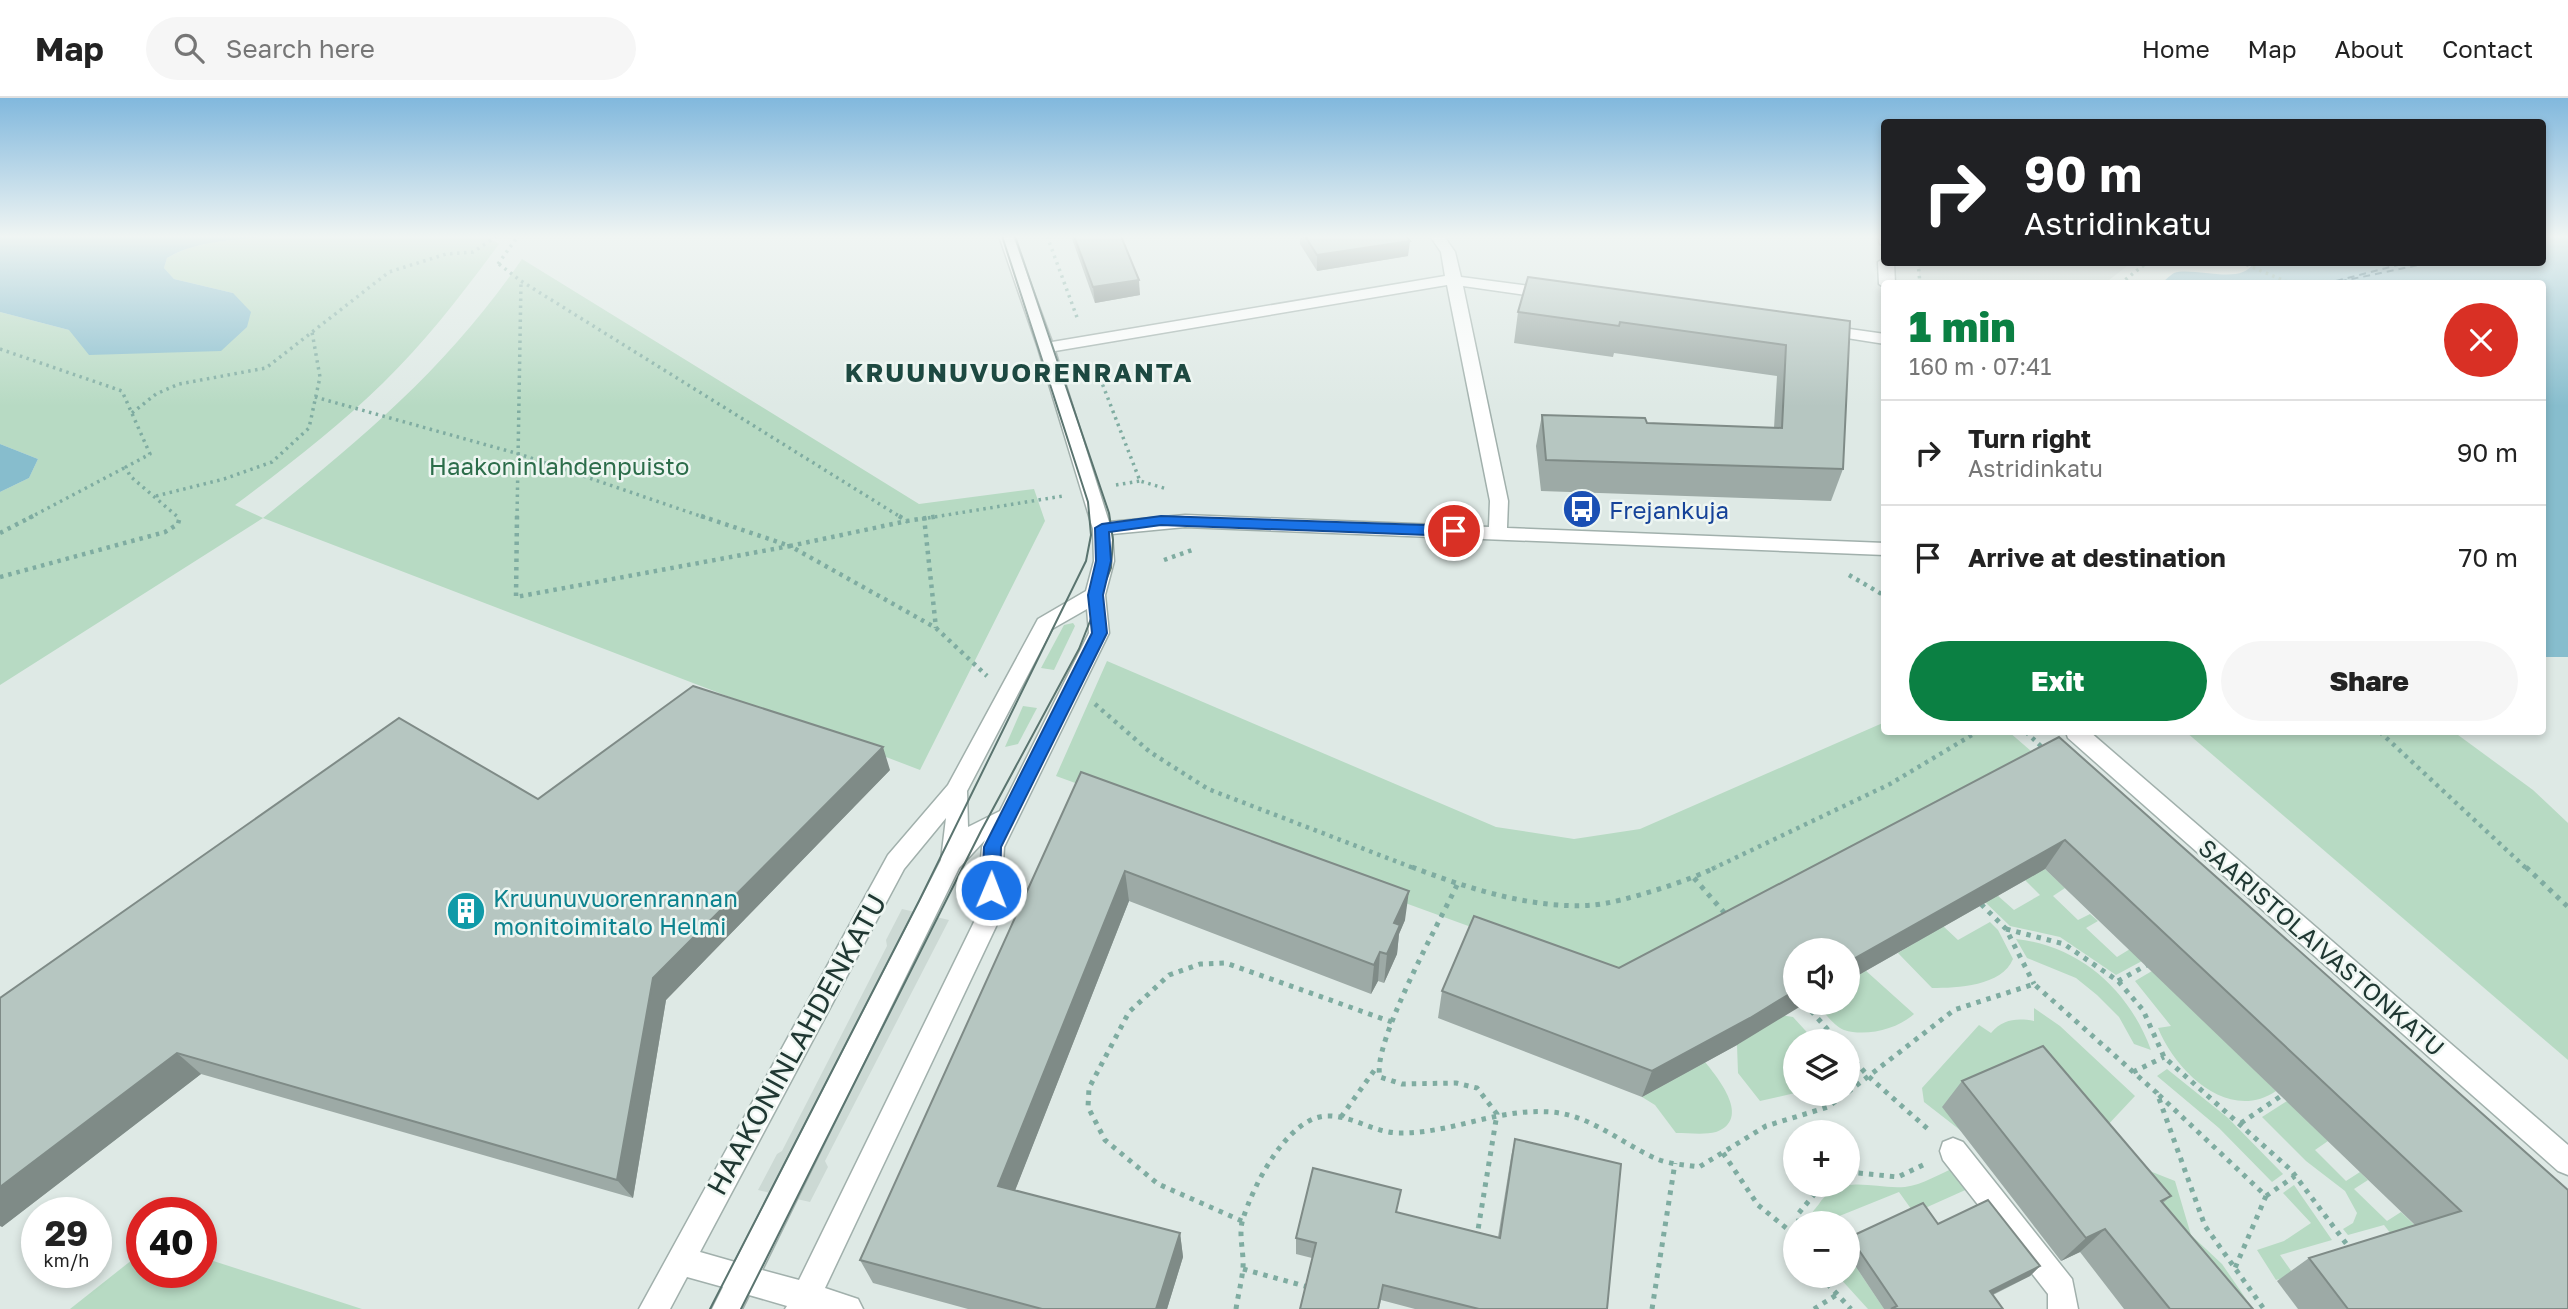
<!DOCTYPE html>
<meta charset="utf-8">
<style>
:root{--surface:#fff;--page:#f6f6f6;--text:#222;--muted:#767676;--line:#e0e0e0;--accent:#0b8043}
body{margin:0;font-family:"Golos Text",sans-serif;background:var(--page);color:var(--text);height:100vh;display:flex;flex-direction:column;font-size:26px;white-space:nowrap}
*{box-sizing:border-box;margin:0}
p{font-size:23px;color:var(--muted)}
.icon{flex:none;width:38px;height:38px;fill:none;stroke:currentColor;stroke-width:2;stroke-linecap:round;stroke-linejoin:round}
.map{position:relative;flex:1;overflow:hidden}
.side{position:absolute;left:1881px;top:182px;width:665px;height:455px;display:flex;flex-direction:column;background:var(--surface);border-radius:7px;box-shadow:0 4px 10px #0003}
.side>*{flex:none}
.banner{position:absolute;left:1881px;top:21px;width:665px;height:147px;border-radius:7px;box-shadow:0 4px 10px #0003;background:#202124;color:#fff;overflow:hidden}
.fabs{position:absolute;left:1783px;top:840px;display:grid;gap:14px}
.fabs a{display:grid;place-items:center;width:77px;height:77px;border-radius:50%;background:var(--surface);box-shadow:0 4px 10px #0003;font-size:35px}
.speed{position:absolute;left:21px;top:1099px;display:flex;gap:14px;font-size:35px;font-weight:700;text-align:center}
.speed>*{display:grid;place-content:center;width:91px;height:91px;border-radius:50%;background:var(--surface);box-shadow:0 4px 10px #0003;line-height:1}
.speed small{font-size:18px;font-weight:400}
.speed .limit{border:10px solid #d22;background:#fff;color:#111}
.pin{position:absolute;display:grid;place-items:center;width:60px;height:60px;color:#fff;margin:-30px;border:4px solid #fff;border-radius:50%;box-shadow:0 2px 7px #0007}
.me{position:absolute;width:77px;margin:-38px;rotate:1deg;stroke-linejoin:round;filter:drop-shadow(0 0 5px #0008)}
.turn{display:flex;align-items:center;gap:24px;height:147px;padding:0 28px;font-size:32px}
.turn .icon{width:91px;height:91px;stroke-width:2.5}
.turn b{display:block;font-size:49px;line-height:60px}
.round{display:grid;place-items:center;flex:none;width:74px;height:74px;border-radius:37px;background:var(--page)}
.headline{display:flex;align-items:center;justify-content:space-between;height:119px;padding:0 28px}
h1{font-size:42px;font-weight:800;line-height:52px;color:var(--accent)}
.primary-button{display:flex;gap:14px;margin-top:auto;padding:14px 28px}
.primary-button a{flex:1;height:80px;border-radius:42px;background:var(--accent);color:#fff;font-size:28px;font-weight:800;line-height:80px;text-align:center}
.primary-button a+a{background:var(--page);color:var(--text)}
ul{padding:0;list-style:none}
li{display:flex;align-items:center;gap:21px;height:105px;padding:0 28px;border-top:2px solid var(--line)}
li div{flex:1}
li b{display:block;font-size:26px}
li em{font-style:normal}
header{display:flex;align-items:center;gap:42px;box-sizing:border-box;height:98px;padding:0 35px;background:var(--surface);border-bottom:2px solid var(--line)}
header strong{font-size:33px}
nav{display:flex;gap:38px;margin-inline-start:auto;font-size:24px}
.search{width:490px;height:63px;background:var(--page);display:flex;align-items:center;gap:18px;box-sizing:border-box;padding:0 24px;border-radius:38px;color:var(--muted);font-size:26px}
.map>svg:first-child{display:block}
.built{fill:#ccd9d4}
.green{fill:#b7dac3}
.water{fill:#87bdcd}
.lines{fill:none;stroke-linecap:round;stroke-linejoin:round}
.ferry{stroke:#1d5d71;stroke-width:2;stroke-dasharray:7 5;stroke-linecap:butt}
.minor-casing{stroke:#a1b0ac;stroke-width:3}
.path-far2{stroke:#7faca1;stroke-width:3.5;stroke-dasharray:2.5 4.5;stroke-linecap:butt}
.path-far1{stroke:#7faca1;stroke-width:4.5;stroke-dasharray:3.5 5;stroke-linecap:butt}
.path{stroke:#7faca1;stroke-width:5;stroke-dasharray:4.5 6;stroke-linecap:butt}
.minor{fill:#fff;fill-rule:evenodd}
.tram{stroke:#5a746f;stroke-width:2}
.wall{fill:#9daaa6}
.shaded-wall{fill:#7f8b87}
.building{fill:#b6c6c1;stroke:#7f8b87;stroke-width:2}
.route{fill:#1a73e8;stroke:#114b97;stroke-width:2}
.labels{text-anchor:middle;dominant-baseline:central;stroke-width:5;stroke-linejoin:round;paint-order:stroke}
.park-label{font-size:24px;fill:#2c6d4a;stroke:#eef6f2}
.transit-label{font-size:24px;fill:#164399;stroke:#eef6f2;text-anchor:start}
.culture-label{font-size:24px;fill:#0d838f;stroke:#eef6f2;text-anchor:start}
.street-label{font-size:24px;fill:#203833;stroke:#eef6f2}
.far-district-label{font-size:26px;font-weight:bold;letter-spacing:2px;fill:#1d4941;stroke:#eef6f2}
.near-street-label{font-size:28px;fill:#203833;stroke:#eef6f2}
</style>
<header>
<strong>Map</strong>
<div class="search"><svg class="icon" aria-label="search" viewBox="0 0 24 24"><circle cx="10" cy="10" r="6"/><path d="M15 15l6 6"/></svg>Search here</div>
<nav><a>Home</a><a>Map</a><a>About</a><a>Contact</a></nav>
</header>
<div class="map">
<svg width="2568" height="1211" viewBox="0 0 2568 1211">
<rect width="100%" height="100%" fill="#dee9e5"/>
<g class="built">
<path d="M1918 165H2128L2127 168 2104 186 1920 185Z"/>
<path d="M902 811 949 822 825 1063 828 1069 810 1104 758 1092 777 1056 782 1053 887 848 886 842Z"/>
</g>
<g class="green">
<path d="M274 138H486L499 146C463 195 426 243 383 285 337 330 286 369 235 407L263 420C364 339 448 269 522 161L919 406 1034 391 1045 423 920 672 263 420 0 587V394L29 380 38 361 0 346V214L69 232 233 195 174 181 164 170 167 160C200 141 238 143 274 138Z"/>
<path d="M1073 525 1075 528 1054 572 1041 570 1064 527Z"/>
<path d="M1107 563 1496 729 1574 741 1640 731 1885 624V634H2009L2031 653 1606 878 1056 678Z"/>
<path d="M1023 608 1037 610 1018 646 1005 649Z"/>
<path d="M2186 634H2454L2533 692 2568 725V962Z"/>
<path d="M2045 771 2065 790 2053 798 2078 822 2090 816 2098 823 2086 830 2117 859 2130 851 2142 863 2116 877 2060 839 2010 828 1985 804 1997 797 2014 812 2040 797 2024 781Z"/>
<path d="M1990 824 1998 832 2013 861C2002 888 1957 890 1932 890L1898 855 1943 828 1958 842Z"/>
<path d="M2016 841C2080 848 2129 892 2151 952L2134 946 2119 919 2097 897 2076 880 2027 860Z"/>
<path d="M1865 872 1914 916C1898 931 1866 939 1844 932 1834 928 1823 913 1816 905H1848V882Z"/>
<path d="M2152 873 2276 993C2229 1025 2176 974 2158 930L2171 928 2135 883Z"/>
<path d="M2034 910 2060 928 2135 998 2105 1030 2137 1068 2175 1083 2191 1137 2222 1166 2253 1211 1960 1032 1924 1004 1922 990 1979 927 1991 935C2003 921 2017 920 2034 923Z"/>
<path d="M1781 917 1793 919 1815 943H1796L1795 995 1760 1003 1738 975 1737 947Z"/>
<path d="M1705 964C1718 980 1752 1021 1716 1034 1705 1037 1688 1035 1676 1035L1655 1007 1642 999Z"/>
<path d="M2167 971 2228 1020 2283 1076 2272 1084 2219 1030 2157 978Z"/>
<path d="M2287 1003 2328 1043 2315 1052 2346 1083 2360 1074 2368 1082 2354 1091 2387 1123 2401 1114 2425 1137 2398 1145 2384 1127 2348 1137 2343 1131 2353 1125 2357 1115 2345 1093 2306 1063 2262 1019Z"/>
<path d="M1956 1069 1972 1089 1914 1115 1899 1094 1827 1123 1828 1125H1810C1809 1117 1814 1112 1819 1106 1841 1074 1874 1092 1905 1089 1922 1087 1941 1075 1956 1069Z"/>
<path d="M2294 1087 2332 1142 2280 1157 2294 1177 2276 1182 2257 1152 2284 1143 2311 1125 2283 1095Z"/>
<path d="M142 1154V1174H201V1159L362 1211H70Z"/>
<path d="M1848 1157 1884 1211H1868L1838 1178H1848Z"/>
</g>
<g class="water">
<path d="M0 138H274C238 143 199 141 167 160L164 170 174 181 233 195 251 214 247 229 221 253 89 257 69 232 0 214Z"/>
<path d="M2543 138H2568V559H2543V186L2161 185C2165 183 2170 177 2174 175 2193 168 2243 188 2253 165L2543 164Z"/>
<path d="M0 346 38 361 29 380 0 394Z"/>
</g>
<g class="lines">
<g class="ferry">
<path d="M2543 140 2552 138"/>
<path d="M2336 183 2410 164"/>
<path d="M2328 186 2433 164"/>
</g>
<g class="minor-casing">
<g id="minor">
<path d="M999 138H1013L1052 244 1445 178 1441 154 1430 138H1444L1455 154 1461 179 1553 191 1561 196 1553 201 1463 188 1508 403 1507 430 1885 445V457L1185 429 1112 436 1114 463 1105 497 1109 535 1004 749 1000 820 825 1190 858 1201 863 1211H785L787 1208 749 1197 742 1211H712L723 1189 687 1179 670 1211H639L888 757 948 687 1038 521 1086 493 1094 463 1093 431 1038 250ZM1447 187 1490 403 1489 429 1185 417 1109 424 1055 253ZM1087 511 1089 535 1000 713 968 729 967 693 1052 531ZM946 720 941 762 735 1164 700 1154 904 771ZM985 742 982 749 976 820 799 1182 762 1172 959 770Z"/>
<path d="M1878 138H1885V147L1880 146Z"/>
<path d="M1885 160V164H1894L1895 186H1885V190L1879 186 1878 164Z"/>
<path d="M1821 227 1885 236V246L1815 235V229Z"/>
<path d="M2066 634H2090L2568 1047V1077L2558 1073 2068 640Z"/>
<path d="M1953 1040 1963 1044 2072 1181 2078 1211H2048V1196L1943 1062 1940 1053 1943 1044Z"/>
</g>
</g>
<g class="path-far2">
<path d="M1047 138 1078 222"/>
<path d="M1918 164 1920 186"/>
<path d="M2240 164 2292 186"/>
<path d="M498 166 518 138"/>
<path d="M499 166 521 183 902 420"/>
<path d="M2120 186 2145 166 2142 164"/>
<path d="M0 251 122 293 150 356 126 369 130 378 179 420"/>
<path d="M1095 267 1140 383 1167 391"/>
<path d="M315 299 519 356 706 420"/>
<path d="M132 315 156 296 179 286 266 270 389 174 446 156 473 154 497 138"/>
<path d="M1116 387 1140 383"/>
<path d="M156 398 224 381 272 364 309 330 320 279 312 234"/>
<path d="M29 420 126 369"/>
<path d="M517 420 521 183"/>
<path d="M928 420 1063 398"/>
</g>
<g class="path-far1">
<path d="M517 418 516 499 790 448 936 530 987 578"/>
<path d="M701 418 790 448 907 423"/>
<path d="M899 418 907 423 939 418"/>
<path d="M924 419 936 530"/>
<path d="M0 435 33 418"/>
<path d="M1164 462 1195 451"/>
<path d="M1849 477 1885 498"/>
<path d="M0 479 165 434 178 426 180 418"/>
<path d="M1095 606 1150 654 1208 691 1416 771"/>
<path d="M2026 634 2045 652"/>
<path d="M2380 634 2527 771"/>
<path d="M1712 771 1890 686 1977 634"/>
</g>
<g class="path">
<path d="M1412 769C1466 790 1535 812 1594 807 1623 804 1689 783 1716 769"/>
<path d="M2526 769 2568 809"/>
<path d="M1694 780 1728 819"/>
<path d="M1457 787C1440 823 1371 947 1380 979L1402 986 1456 985 1477 990 1497 1016 1477 1138"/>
<path d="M1981 806 2006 831 2034 886"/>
<path d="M2006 831 2064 846 2118 883 2143 912 2164 959 2291 1072 2351 1152"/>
<path d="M2118 883 2147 867"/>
<path d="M1804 905 1838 943"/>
<path d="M1848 955 1868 978 1930 1033"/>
<path d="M2133 974 2164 959"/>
<path d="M1848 994 1954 912 2034 886 2157 995 2205 1128 2264 1211"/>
<path d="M2159 997 2266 1098 2235 1170"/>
<path d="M1341 1019 1376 970"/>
<path d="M2241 1025 2281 998"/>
<path d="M1723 1055 1758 1107 1796 1138"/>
<path d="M1848 1074 1898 1079 1925 1066"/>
<path d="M2266 1098 2295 1078"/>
<path d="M1242 1123 1158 1086 1105 1042 1088 1009 1089 990 1129 914 1169 877 1200 866 1226 865 1392 924"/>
<path d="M1799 1125 1798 1116 1822 1087"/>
<path d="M1243 1171 1308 1189"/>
<path d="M1820 1178 1851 1211"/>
<path d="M1236 1211C1238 1197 1242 1183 1243 1169 1244 1154 1238 1135 1243 1121 1253 1088 1287 1020 1326 1018 1352 1017 1372 1034 1398 1035 1451 1036 1496 1010 1551 1014 1591 1017 1622 1046 1657 1061 1669 1066 1686 1067 1699 1069L1766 1028 1828 1009 1845 996"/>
<path d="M1652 1211 1675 1065"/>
<path d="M1814 1211 1838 1196"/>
</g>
<use href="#minor" class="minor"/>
<g class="tram">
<path d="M710 1211 919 803 1086 463 1091 437 1088 404 1002 138"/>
<path d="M741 1211 981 733 1079 551 1111 470 1113 442 1109 415 1015 138"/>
</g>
</g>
<g class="wall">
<path d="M1071 138H1121L1140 197 1095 205Z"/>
<path d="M1300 138H1406L1408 158 1317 173 1300 146Z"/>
<path d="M1518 214 1850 223 1843 371 1831 403 1541 393 1536 348 1542 317 1647 325 1774 330 1777 278 1614 255 1613 259 1514 245Z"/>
<path d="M2059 639 2568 1211H2298L2277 1183 2309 1160 2415 1127 2045 771 1848 883V852L1737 947 1642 999 1438 920 1442 893 1619 870Z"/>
<path d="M890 672 666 902 633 1100 201 976 2 1129 0 900Z"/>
<path d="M1081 674 1405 822 1399 836 1397 856 1384 885 1378 883 1371 896 1129 803 1015 1092 1180 1135 1183 1159 1167 1211H968L873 1185 860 1162Z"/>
<path d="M1962 983 2171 1098 2163 1105 2253 1211H2124L2080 1154 2061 1163 1942 1009Z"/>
<path d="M1515 1041 1607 1211H1415L1381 1202 1379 1211H1300L1312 1160 1296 1156V1140L1397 1114 1498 1139 1511 1059Z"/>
<path d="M1938 1126 2040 1168 2030 1178 1993 1197 2003 1211H1884L1848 1157V1141L1850 1139Z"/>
</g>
<g class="shaded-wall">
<path d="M1410 143 1408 158 1317 173V157Z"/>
<path d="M1139 182 1140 197 1095 205 1093 189Z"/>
<path d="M883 649 890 672 666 902 633 1100 617 1082 653 880Z"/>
<path d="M2065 742 2045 771 1848 883V864Z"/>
<path d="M1125 773 1129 803 1007 1113 998 1088Z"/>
<path d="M1409 793 1405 822 1399 836 1397 856 1384 885 1387 856 1394 825Z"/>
<path d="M1380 854 1378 883 1371 896 1374 867Z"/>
<path d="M1796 892V905H1806L1737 947 1642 999 1652 973Z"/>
<path d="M177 955 201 976 2 1129 0 1128V1089Z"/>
<path d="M2105 1131 2080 1154 2061 1163 2086 1140Z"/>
<path d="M1180 1135 1183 1159 1167 1211H1156Z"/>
<path d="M2040 1168 2030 1178 1981 1202 1990 1193Z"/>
</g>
<g class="building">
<path d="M1074 138H1121L1139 182 1093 189Z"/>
<path d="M1305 138H1406L1410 143 1317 157Z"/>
<path d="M1528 179 1850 223 1843 371 1546 362 1542 317 1645 320 1647 325 1782 330 1786 247 1620 224 1619 228 1518 214Z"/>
<path d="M693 588 883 649 653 880 617 1082 177 955 0 1089V900L399 620 538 701Z"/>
<path d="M2059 639 2568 1092V1211H2348L2309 1160 2461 1113 2065 742 1848 864V852H1796V892L1750 920 1652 973 1442 893 1474 818 1619 870Z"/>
<path d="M1081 674 1409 793 1394 825 1400 827 1387 856 1380 854 1374 867 1125 773 998 1088 1180 1135 1156 1211H1042L860 1162Z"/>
<path d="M2043 948 2171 1098 2161 1103 2253 1211H2170L2105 1131 2086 1140 1962 983Z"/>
<path d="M1515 1041 1621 1066 1607 1211H1479L1383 1187 1378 1211H1300L1316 1145 1296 1140 1313 1070 1401 1092 1396 1114 1500 1140Z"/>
<path d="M1988 1102 2040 1168 1990 1193 2003 1211H1891L1897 1208 1850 1139 1923 1105 1938 1126Z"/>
</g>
<linearGradient id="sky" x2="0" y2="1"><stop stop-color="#81b8dd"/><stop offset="0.45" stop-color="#f0f5f3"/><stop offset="1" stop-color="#f0f5f3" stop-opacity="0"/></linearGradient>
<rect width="2568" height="308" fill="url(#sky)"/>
<path class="route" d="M1161 418 1454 428 1461 433 1454 438 1161 427 1109 434 1111 463 1103 497 1107 535 1001 749 1000 792 991 799 985 797 982 792 984 749 1092 535 1088 497 1096 463 1095 430 1102 426Z"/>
<defs>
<g id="bus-disc" transform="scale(2.0125)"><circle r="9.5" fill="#1a4fb4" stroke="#eef6f2"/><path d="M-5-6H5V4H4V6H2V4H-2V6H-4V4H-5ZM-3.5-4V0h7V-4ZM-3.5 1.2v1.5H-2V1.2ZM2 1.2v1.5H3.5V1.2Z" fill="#fff"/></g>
<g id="building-disc" transform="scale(2.0125)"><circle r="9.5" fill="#0f9aa8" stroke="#eef6f2"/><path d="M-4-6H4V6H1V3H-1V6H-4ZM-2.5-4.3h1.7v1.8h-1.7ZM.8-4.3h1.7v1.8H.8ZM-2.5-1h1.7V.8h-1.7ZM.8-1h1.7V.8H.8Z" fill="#fff"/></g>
</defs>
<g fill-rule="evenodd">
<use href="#bus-disc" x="1582" y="411"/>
<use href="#building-disc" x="466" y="813"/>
</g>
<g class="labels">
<g class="park-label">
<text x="559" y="367">Haakoninlahdenpuisto</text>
</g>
<g class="transit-label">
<text x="1609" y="411">Frejankuja</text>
</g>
<g class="culture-label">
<text x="493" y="799">Kruunuvuorenrannan<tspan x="493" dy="28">monitoimitalo Helmi</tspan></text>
</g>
<g class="street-label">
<text transform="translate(2322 849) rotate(41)">SAARISTOLAIVASTONKATU</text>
</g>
<g class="far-district-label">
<text x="1019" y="274">KRUUNUVUORENRANTA</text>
</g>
<g class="near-street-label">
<text transform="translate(796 946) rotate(-61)">HAAKONINLAHDENKATU</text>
</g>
</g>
</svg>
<div class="fabs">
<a><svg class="icon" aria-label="sound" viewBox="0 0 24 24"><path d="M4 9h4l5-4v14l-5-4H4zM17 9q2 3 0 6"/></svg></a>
<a><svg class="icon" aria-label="layers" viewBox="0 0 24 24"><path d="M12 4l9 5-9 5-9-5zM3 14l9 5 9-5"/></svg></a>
<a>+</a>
<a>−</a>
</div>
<div class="speed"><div>29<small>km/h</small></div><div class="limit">40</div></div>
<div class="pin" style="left:1454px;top:433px;background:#d93025"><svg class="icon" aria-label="arrive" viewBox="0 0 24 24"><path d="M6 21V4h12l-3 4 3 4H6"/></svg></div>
<svg class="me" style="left:991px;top:792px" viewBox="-20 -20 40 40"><circle r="17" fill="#1a73e8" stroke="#fff" stroke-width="3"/><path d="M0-11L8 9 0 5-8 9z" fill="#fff"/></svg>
<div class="banner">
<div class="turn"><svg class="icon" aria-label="right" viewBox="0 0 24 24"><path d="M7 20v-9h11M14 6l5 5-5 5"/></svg><div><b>90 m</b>Astridinkatu</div></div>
</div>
<section class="side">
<div class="headline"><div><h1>1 min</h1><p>160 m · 07:41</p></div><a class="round" style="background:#d93025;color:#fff"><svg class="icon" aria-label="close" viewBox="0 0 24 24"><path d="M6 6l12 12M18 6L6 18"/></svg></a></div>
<ul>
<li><svg class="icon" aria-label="right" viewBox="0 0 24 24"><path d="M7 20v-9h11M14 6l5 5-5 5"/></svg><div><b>Turn right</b><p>Astridinkatu</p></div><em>90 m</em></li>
<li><svg class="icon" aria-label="arrive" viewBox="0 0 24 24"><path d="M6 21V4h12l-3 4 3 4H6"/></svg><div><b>Arrive at destination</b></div><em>70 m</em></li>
</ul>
<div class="primary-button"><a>Exit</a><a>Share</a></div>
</section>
</div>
